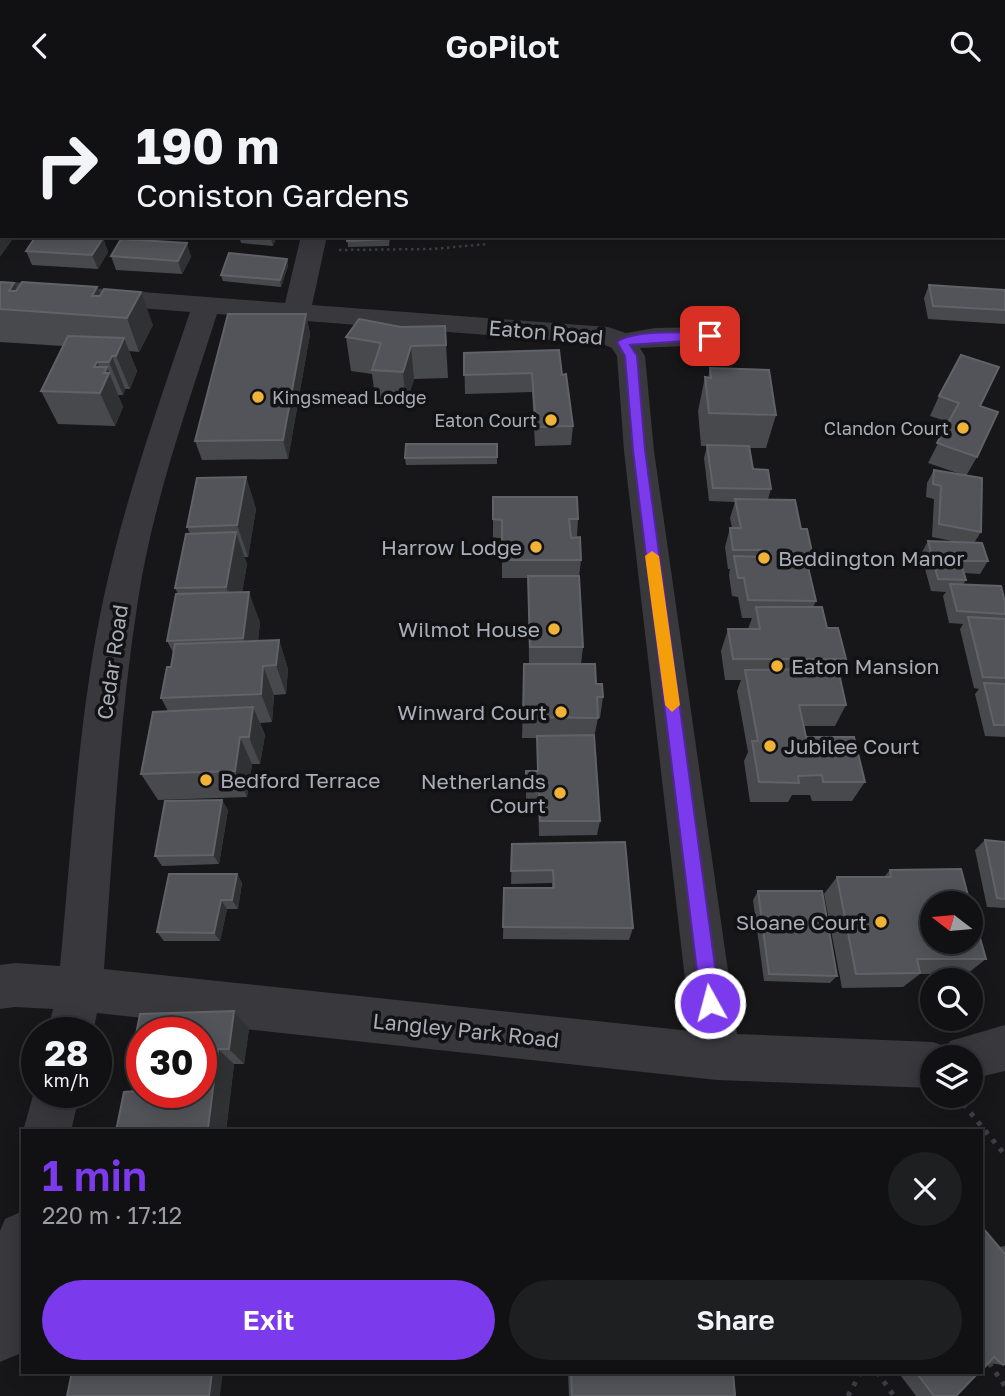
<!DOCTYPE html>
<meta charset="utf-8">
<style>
:root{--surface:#111113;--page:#1e1f21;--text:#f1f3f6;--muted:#9c9da0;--line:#303133;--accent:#7c3aed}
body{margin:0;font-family:"Golos Text",sans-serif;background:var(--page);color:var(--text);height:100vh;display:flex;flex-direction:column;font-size:26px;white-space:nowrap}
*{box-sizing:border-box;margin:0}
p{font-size:23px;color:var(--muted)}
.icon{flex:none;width:38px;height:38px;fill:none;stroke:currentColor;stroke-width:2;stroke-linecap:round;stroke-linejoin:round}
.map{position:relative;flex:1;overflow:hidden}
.side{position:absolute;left:21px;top:1038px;width:962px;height:245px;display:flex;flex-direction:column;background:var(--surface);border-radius:0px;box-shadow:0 4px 18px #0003,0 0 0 2px var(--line)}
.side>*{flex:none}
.top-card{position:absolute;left:0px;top:0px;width:1006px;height:147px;box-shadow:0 4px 18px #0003,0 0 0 2px var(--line);background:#111113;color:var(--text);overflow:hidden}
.needle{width:46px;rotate:286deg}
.tools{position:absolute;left:920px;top:800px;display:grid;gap:14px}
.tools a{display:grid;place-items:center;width:63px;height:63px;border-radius:50%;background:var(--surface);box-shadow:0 4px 18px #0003,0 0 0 2px var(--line);font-size:35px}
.speed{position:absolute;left:21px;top:926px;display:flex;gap:14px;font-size:35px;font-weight:700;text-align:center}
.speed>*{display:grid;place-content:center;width:91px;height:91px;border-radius:50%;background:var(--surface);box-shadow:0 4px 18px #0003,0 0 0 2px var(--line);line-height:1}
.speed small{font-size:18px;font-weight:400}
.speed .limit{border:10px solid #d22;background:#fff;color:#111}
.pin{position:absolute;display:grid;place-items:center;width:60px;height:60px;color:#fff;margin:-30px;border-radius:14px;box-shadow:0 4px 10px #0006}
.me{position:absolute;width:77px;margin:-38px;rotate:353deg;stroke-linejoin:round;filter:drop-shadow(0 0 5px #0008)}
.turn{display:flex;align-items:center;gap:24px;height:147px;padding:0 21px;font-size:32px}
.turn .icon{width:91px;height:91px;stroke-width:2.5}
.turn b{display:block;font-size:49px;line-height:60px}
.round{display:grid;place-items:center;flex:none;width:74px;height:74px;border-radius:37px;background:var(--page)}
.summary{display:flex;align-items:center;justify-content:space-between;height:119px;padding:0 21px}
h1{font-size:42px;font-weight:600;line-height:52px;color:var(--accent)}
.button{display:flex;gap:14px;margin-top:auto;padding:14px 21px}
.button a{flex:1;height:80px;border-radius:42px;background:var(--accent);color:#fff;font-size:28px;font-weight:600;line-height:80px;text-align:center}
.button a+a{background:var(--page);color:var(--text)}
header{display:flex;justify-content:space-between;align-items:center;height:91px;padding:0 21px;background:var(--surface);font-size:32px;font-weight:600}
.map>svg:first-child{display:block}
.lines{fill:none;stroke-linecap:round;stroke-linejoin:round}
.path-far1{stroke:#3e3f44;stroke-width:2.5;stroke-dasharray:2.5 3.5;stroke-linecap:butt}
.path{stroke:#3e3f44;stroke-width:5;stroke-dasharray:4.5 7;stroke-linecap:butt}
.minor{fill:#38383d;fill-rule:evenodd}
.wall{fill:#48494d}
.shaded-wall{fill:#303133}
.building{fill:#535459;stroke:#606268;stroke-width:2}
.route{fill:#7c3aed;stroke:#51269a;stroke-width:2}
.slow{fill:#f59e0b}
.poi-dot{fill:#f0b337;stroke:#121214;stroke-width:2.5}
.labels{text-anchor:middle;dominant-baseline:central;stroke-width:7;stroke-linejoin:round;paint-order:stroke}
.far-poi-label{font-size:18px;fill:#a9adb8;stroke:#121214;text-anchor:end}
.street-label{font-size:21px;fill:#a9adb8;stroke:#121214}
.poi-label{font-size:21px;fill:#a9adb8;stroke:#121214;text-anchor:end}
</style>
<header><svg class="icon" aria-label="back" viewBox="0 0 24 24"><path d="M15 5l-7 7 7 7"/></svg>GoPilot<svg class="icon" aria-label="search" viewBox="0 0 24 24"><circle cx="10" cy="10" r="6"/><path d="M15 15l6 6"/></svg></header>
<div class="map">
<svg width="1005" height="1305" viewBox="0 0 1005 1305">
<rect width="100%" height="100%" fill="#171719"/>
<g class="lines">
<path class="path-far1" d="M339 159 432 158 487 153"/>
<g class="path">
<path d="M956 1004 1005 1064"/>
<path d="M989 1272 1005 1295"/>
<path d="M877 1281 894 1305"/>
<path d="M848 1305 861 1281"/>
</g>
<g class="minor">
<rect x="311" y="0" width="22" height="2"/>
<path d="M406 0H428L405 2Z"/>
<path d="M0 93H2L0 108Z"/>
<rect x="1004" y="96" width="1" height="14"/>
<path d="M301 145H327L312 214 608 236 626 242 655 237 710 236 720 239 724 245 720 251 710 254 640 257 645 265 654 360 737 943 933 951 947 956 950 950 1005 934V980L971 988V966H933V997L717 989 97 922 93 942H47L53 918 15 916 0 918V874L15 872 60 875C72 752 78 626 104 505 125 408 158 315 190 221L0 206V190L285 212ZM217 223 603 253 612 257 617 265 624 360 691 940 104 878C113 755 119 631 138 509 153 411 187 317 217 223Z"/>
<path d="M37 990V1001H80L71 1040H23Z"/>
<path d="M23 1120V1254L19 1263 0 1271V1140L5 1128Z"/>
</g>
</g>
<g class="wall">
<rect x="105" y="0" width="69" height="2"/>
<path d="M248 0H283V1L248 2Z"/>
<path d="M239 145H277L273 155 241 152Z"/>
<path d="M347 145H390L389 155 348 156Z"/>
<path d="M103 147 108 161 98 178 32 174 26 160Z"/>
<path d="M187 152 191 166 182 183 116 179 111 165Z"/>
<path d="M287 168 288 175 281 196 223 190 221 184Z"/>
<path d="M0 191 17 199 100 204 153 234 139 261 129 260 137 280 130 298H125L123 304H118L123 316 115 335 58 333 41 300 63 255 0 251Z"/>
<path d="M929 194 1005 199V233L928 228 924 207Z"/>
<path d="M306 223 310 243 288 368 202 369 195 350Z"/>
<path d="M445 235 448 287 414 288 406 314 376 312 372 283 351 280 346 246 401 236Z"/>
<path d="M464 262 562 284 573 335 571 354 535 355 532 301 465 303Z"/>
<path d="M710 277 776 324 766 357H750L753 378 771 398 768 408 801 438 814 470 809 481 816 510 813 516 846 568 839 581 846 614 835 635H804L806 646 865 691 852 710H812L810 704H792L788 711H750L744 670 748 661 737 600 741 589H725L721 560 728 538H748L752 527H742L738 506 732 505 729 484 730 478H728L725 456 730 437H732L730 427 735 411 709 410 704 367 707 355H701L698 320 705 286 708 287Z"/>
<path d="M939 305 980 315 977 366 966 385 981 441 974 452 988 470 980 483 964 482 966 489 963 494 1005 511V646L985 645 975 603 979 598 974 597 960 538 963 533 949 532 943 505 946 501 931 500 921 463 928 450 957 451 932 446 934 408 926 406 927 392 934 379 966 385 928 372 949 331 930 325Z"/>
<path d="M497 353V373L406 374 405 367Z"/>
<path d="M246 386 256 418 248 466H244L247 473 242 501 260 531 258 550 279 549 288 578 286 603 274 604 272 631 260 632 265 644 260 673H252L247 706 158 709 141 683 168 620 161 607 171 576 174 563 167 550 178 503 175 497 190 443 187 436Z"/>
<path d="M493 406 578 428 577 446 581 469 579 486 583 556 581 573 596 593 603 606 600 627H598L594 647 600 730 597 744 539 745 538 708H526V680H537V647H522L524 573H529L528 487H502V447H493Z"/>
<path d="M222 709 228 719 219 773 162 775 155 765Z"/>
<path d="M985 749 1005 751V817L987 816 975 759Z"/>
<path d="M625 751 633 837 629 849 503 848 504 797H552V792L511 793 512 753Z"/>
<path d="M890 779 986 868 967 883H920L903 896 842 897 824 803 837 786H884Z"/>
<path d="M237 783 242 792 238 818H227L220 850H164L157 841Z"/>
<path d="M758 800 837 885 830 892 764 890 753 809Z"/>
<path d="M234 920 249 937 244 973H234L226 1040H116L124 1001 137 1000 142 976V1001H201V942H142V966L133 959 140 923Z"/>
<path d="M1005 1155V1272L1003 1274 988 1272 999 1156Z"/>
<path d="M568 1281H733L736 1305H569Z"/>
<path d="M898 1281H979L956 1305H916Z"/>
</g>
<g class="shaded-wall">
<path d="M84 0H94L95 2H81Z"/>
<path d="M2 58V76L0 77V60Z"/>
<path d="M2 142V145H15L0 166V144Z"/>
<path d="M273 145H277L273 155 271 148Z"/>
<path d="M103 147 108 161 98 178 92 164Z"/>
<path d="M187 152 191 166 182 183 178 170Z"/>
<path d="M287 168 288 175 281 196 280 189Z"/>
<path d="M14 192 27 220 9 200Z"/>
<path d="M97 196 109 226 92 205Z"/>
<path d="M141 201 153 234 139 261 127 227Z"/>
<path d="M306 223 310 243 288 368 283 349Z"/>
<path d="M124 247 137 280 130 298 116 265Z"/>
<path d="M411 255 414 288 406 314 403 281Z"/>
<path d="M112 265 125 298 123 304 109 271Z"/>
<path d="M97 271 105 290 104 282 107 276 123 316 115 335 100 302 94 276Z"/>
<path d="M246 386 256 418 248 466 237 434Z"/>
<path d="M236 441 247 473 238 526 226 496Z"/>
<path d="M249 501 260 531 255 577 243 547Z"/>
<path d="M279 549 288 578 286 603 276 574Z"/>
<path d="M263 575 274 604 272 631 261 603Z"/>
<path d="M253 616 265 644 260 673 249 646Z"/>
<path d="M240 646 252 673 247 706 235 680Z"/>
<path d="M222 709 228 719 219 773 213 764Z"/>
<path d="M237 783 242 792 238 818 232 809Z"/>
<path d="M221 809 227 818 220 850 214 842Z"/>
<path d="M234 920 249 937 244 973 229 958Z"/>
<path d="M218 958 234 973 226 1040H212L208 1037Z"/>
<path d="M212 1281H223L220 1305H209Z"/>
</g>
<g class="building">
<path d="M52 0H84L81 2H49Z"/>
<path d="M2 36V58L0 60V37Z"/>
<path d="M0 123H2V142L0 144Z"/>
<path d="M36 145H75L103 147 92 164 26 160Z"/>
<path d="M239 145H273L271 148Z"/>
<path d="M347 145H389V148L347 150Z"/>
<path d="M121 148 187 152 178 170 111 165Z"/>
<path d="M229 162 287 168 280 189 221 184Z"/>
<path d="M0 191 14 192 9 200H16L22 191 97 196 92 205H100L104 198 141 201 127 227 0 218Z"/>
<path d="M929 194 1005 199V219L933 215Z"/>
<path d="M228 223H306L283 349 195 350Z"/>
<path d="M359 228 401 236 445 235 446 254 411 255 403 281 372 279 381 252 346 246Z"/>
<path d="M68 245 124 247 116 265H112L109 271H97L94 276H107L104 282H109L100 302 41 300Z"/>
<path d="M559 259 562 284 566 283 573 335 536 336 532 282 464 284V262Z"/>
<path d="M961 264 999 276 980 315 998 321 977 366 937 352 959 312 939 305Z"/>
<path d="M710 277 769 279 776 324 709 322 705 286 711 287Z"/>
<path d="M406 353H497V366L405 367Z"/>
<path d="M707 354 749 355 753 378 768 379 771 398 713 397Z"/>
<path d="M934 379 982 387 981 441 939 433 941 395 933 393Z"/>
<path d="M246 386 237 434 187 436 197 387Z"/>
<path d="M493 406H577L578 428H569L571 447 580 446 581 469H502V429L493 428Z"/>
<path d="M735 408 795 409 801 438H807L814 470H787L788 476H808L816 510 748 509 744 487H738L734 465 764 466 763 459H733L730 437H741Z"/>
<path d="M236 441 226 496 175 497 186 443Z"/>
<path d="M928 450 982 452 988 470H960L966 489 938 488Z"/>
<path d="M528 485H579L583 556H530Z"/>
<path d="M950 493 1001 495 1005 511V523L957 520Z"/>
<path d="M249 501 243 547 167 550 176 503Z"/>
<path d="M756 516H822L827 537H838L846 568H733L728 538H760Z"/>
<path d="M968 526 1005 528V587L983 586Z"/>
<path d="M279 549 276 574 263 575 261 603 161 607 167 576H171L175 553Z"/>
<path d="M524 573H595L596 593H602L603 606H597L598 627 523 626Z"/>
<path d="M838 578 846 614H799L806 646H854L865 691H823L822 684 798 685 799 692 759 691 752 650H758L745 579Z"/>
<path d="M984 592 1005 593V634H994Z"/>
<path d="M253 616 249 646H240L235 680 141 683 153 621Z"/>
<path d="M594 644 600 730H540L539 693H526V680H538L537 645Z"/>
<path d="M222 709 213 764 155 765 165 710Z"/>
<path d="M985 749 1005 751V808L997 807Z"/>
<path d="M625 751 633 837 503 836 504 797H554L553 779 511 780 512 753Z"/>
<path d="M961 778 970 812H933V850H971V815L986 868H917L920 882 856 883 837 786H891L890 779Z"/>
<path d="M169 783H237L232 809H221L214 842 157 841Z"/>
<path d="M758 800H822L837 885 769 883Z"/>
<path d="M234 920 229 958H218L208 1037 116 1040 124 1001 137 1000 142 976V1001H201V942H142V959H133L140 923Z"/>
<path d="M982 1136 1005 1163V1272L1003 1274 994 1266 982 1279Z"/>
<path d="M72 1281H212L209 1305H67Z"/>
<path d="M571 1281H733L735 1305H572Z"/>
<path d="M916 1281H979L956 1305H934Z"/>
</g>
<path class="route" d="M710 241 716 245 714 248 630 254 637 265 645 359 720 912 717 919 710 922 704 919 701 912 633 359 625 265 617 251C634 238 687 242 710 241Z"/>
<path class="slow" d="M652 460 659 465 680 614 672 621 665 614 645 465Z"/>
<g class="poi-dot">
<circle cx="258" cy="306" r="7"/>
<circle cx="551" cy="329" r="7"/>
<circle cx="963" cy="337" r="7"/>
<circle cx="536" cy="456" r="7"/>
<circle cx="764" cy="467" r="7"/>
<circle cx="554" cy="538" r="7"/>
<circle cx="777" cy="575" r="7"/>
<circle cx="561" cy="621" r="7"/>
<circle cx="770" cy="655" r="7"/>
<circle cx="206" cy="689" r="7"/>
<circle cx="560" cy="702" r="7"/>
<circle cx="881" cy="831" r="7"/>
</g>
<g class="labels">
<g class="far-poi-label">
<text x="272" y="306" text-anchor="start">Kingsmead Lodge</text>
<text x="537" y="329">Eaton Court</text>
<text x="949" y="337">Clandon Court</text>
</g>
<g class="street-label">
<text transform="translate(546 241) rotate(5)">Eaton Road</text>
<text transform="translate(112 571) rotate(-82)">Cedar Road</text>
<text transform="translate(466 939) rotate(6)">Langley Park Road</text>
</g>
<g class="poi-label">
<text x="522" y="456">Harrow Lodge</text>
<text x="778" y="467" text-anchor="start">Beddington Manor</text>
<text x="540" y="538">Wilmot House</text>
<text x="791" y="575" text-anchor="start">Eaton Mansion</text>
<text x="547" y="621">Winward Court</text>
<text x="784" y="655" text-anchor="start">Jubilee Court</text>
<text x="220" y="689" text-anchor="start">Bedford Terrace</text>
<text x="546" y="690">Netherlands<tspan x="546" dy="24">Court</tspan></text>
<text x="867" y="831">Sloane Court</text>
</g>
</g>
</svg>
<div class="tools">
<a><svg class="needle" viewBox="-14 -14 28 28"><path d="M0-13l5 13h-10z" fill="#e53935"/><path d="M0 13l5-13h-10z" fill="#9c9da0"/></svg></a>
<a><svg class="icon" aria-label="search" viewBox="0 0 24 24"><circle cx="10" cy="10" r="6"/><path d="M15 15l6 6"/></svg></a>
<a><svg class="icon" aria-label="layers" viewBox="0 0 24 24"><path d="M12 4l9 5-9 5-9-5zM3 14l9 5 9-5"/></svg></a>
</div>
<div class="speed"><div>28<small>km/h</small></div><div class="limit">30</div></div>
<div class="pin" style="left:710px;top:245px;background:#d93025"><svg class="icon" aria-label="arrive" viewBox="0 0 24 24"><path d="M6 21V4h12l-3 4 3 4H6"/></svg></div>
<svg class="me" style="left:710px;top:912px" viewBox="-20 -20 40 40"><circle r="17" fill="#7c3aed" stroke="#fff" stroke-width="3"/><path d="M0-11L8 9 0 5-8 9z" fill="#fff"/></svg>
<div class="top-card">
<div class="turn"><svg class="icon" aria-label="right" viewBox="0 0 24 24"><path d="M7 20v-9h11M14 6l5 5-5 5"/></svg><div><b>190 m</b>Coniston Gardens</div></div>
</div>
<section class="side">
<div class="summary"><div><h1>1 min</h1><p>220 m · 17:12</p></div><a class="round"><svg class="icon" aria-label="close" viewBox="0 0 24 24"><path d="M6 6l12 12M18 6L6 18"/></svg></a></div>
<div class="button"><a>Exit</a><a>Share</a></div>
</section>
</div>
